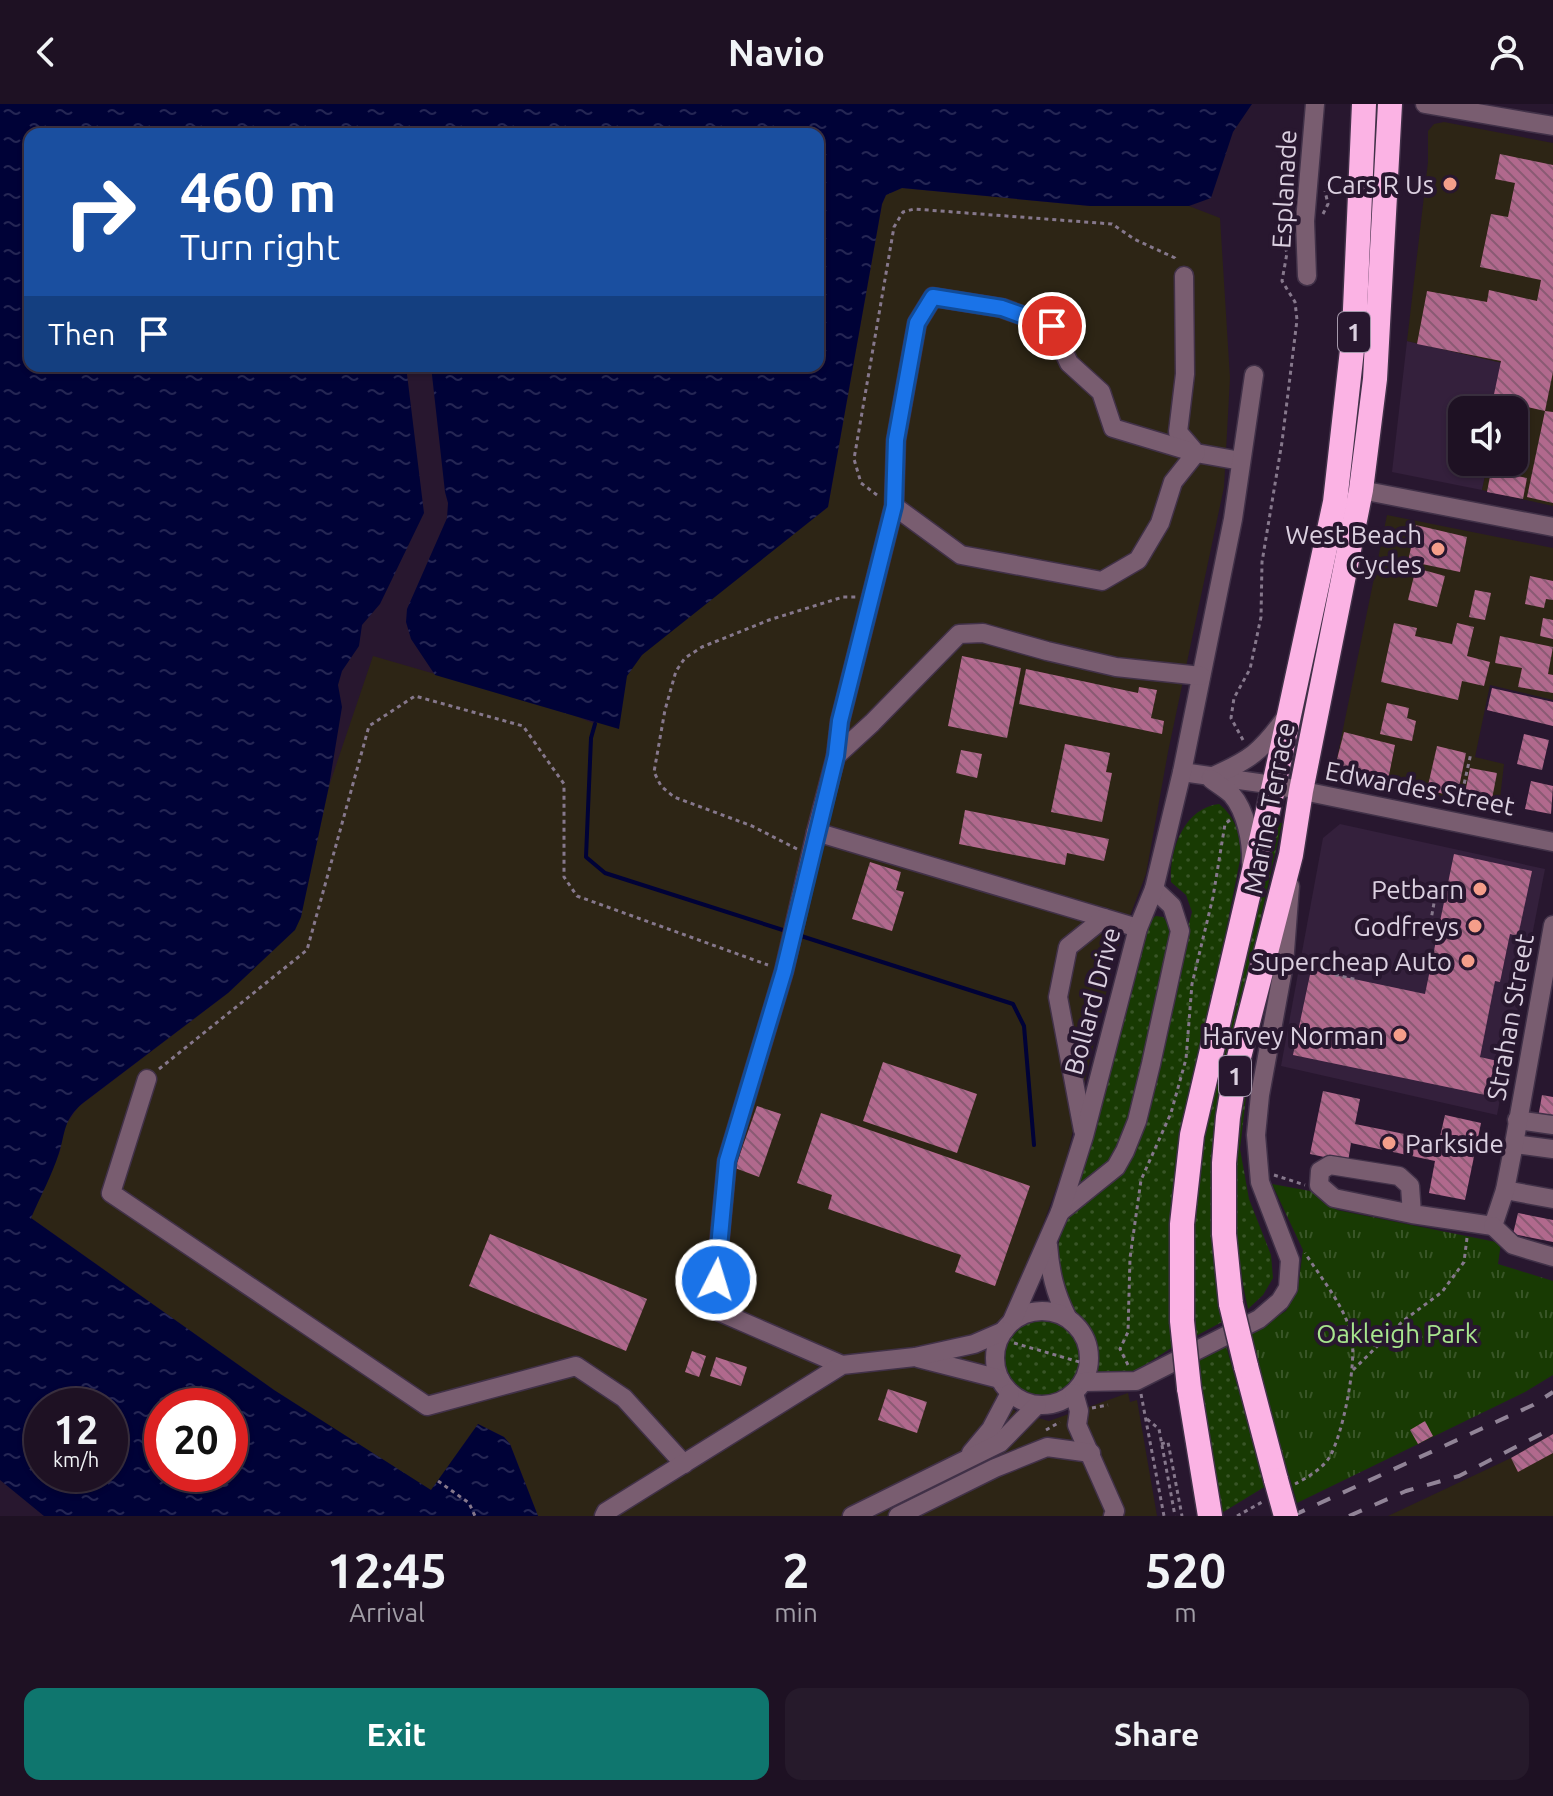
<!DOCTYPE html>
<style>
:root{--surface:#1e1123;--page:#261a2b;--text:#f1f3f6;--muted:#a19da6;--line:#3c3141;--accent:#0f766e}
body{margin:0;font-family:Ubuntu,sans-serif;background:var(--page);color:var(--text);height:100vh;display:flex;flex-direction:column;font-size:30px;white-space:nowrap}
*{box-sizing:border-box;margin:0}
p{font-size:26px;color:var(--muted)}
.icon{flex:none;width:44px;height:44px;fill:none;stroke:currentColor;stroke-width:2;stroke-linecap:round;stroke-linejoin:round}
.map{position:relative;height:1412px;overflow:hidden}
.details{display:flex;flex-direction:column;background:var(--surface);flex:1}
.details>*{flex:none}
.top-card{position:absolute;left:24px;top:24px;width:800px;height:244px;border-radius:16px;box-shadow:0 2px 6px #0004,0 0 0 2px var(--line);background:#1a4fa0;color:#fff;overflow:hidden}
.fabs{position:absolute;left:1448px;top:292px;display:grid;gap:16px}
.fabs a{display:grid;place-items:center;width:80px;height:80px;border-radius:16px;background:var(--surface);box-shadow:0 2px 6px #0004,0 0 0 2px var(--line);font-size:40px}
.speed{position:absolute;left:24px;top:1284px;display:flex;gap:16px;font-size:40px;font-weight:700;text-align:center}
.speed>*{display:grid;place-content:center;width:104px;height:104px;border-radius:50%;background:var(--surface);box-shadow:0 2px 6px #0004,0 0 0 2px var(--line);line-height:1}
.speed small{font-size:20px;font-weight:400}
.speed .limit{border:12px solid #d22;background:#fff;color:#111}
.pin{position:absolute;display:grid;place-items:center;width:68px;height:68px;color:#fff;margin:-34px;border:4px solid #fff;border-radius:50%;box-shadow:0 2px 8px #0007}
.me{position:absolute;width:88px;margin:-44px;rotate:5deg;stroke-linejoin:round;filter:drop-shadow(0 0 6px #0008)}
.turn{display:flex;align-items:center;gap:28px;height:168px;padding:0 24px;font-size:36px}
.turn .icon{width:104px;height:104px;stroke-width:2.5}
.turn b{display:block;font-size:56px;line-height:68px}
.then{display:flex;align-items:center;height:76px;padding:0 24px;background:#0003;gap:16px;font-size:30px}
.eta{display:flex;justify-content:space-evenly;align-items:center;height:136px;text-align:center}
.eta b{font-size:48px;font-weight:600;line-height:56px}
.primary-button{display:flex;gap:16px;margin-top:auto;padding:16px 24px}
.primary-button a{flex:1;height:92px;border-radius:16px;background:var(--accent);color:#fff;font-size:32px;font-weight:600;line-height:92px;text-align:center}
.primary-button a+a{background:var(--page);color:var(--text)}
header{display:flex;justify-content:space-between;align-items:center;height:104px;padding:0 24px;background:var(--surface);font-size:36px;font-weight:600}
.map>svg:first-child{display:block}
.built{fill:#34203c}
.industrial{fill:#2d2515}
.grass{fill:url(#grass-dots)}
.park{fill:url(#park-tufts)}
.water{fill:url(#water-ripples);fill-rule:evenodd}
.pier{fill:#28172f}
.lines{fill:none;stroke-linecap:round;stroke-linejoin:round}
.stream{stroke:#000237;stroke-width:4}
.building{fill:url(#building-back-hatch)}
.minor-casing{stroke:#413148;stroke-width:21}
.highway-casing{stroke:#413148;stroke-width:27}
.path{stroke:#86788c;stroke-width:3;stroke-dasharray:4 4;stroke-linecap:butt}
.minor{stroke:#795d70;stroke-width:18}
.highway{stroke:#fbb3e4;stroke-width:24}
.rail{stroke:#918497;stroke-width:4;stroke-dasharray:14 14;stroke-linecap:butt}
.highway-bridge-casing{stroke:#413148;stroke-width:27;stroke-linecap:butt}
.highway-bridge{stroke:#fbb3e4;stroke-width:24}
.route-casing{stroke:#114b97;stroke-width:20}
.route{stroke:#1a73e8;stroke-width:14}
.poi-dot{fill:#f49e8a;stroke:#28172f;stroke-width:3}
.labels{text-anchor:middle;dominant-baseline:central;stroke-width:8;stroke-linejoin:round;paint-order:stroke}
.shield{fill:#28172f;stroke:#a598ab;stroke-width:2}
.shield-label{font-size:24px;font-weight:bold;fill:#dbd0e0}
.poi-label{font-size:26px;fill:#dbd0e0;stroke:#28172f;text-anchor:end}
.street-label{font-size:26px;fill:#dbd0e0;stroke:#28172f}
.park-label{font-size:26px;fill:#a7e58d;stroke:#28172f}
</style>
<header><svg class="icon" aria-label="back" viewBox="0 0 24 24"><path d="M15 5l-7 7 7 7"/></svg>Navio<svg class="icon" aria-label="person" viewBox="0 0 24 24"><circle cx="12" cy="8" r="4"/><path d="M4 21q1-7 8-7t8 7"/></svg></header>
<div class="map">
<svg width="1553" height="1412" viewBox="0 0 1553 1412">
<defs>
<pattern id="grass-dots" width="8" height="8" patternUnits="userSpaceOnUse" patternTransform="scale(2)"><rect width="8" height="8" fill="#183a03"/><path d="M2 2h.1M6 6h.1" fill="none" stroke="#395527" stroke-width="1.8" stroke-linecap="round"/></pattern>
<pattern id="park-tufts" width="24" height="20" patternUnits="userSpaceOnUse" patternTransform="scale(2)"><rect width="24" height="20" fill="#183a03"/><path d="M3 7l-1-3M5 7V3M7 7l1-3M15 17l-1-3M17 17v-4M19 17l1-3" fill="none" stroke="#395527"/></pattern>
<pattern id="water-ripples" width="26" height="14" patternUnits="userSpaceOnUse" patternTransform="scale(2)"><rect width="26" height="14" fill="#000237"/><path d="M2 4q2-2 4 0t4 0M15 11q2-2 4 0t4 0" fill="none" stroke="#252654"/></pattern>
<pattern id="building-back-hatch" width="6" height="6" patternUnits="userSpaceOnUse" patternTransform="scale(2)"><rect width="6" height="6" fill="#b1698d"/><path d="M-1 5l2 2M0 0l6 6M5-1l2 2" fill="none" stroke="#8a5a73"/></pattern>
</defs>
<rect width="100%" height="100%" fill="#28172f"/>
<g class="built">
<path d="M1407 237 1507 260 1498 306H1462V358H1488L1482 386 1392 368Z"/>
<path d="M1340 720 1545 765 1497 1011 1281 962 1323 734Z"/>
</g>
<g class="industrial">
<path d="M1444 18 1553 39V402L1482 386 1488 358H1514V306H1498L1507 260 1407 237 1428 58V27L1434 20Z"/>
<path d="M902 84 1090 102H1189L1220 114 1230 274 1224 383 1168 648 1146 770 1116 848 1065 1060 1017 1192 987 1247 988 1279 1016 1308 1049 1317 1128 1289 1130 1298 1137 1296 1157 1412H538L510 1340 504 1333 478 1320 431 1387 274 1286 31 1114 60 1047 63 1025 78 1003 228 889 292 828 307 784 329 682 373 552 566 608 595 620 633 561 648 544 828 403 882 100 886 91Z"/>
<path d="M1387 411 1553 444V596L1490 581 1475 653 1504 660 1499 703 1347 673 1336 659Z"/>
<path d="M1553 1330V1412H1388L1511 1354Z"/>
</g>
<g class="grass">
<path d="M1219 700C1237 715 1239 729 1241 751L1191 1004 1176 1241 1129 1271 1090 1282C1094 1263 1100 1240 1087 1222 1081 1214 1072 1209 1067 1199 1051 1169 1054 1121 1081 1096 1093 1085 1109 1077 1122 1068L1192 808 1186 791 1171 778C1169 746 1184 704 1219 700Z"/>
<path d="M1278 719H1282L1220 994 1215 1136 1222 1218 1194 1233 1190 1155 1198 1059 1212 993Z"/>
<path d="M1156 812 1163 813 1169 821 1172 851 1123 1044 1077 1087 1149 817Z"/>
<path d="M1246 993 1240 1045 1249 1095 1271 1151 1273 1174 1263 1191 1248 1205C1232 1134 1233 1072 1240 1001Z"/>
<circle cx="1042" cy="1254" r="39"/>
<path d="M1225 1238 1266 1382 1220 1410 1197 1255Z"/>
</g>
<path class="park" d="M1272 1080 1321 1089 1337 1106 1501 1139 1498 1160 1553 1177V1271L1525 1288 1297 1399 1248 1230 1286 1207 1298 1183 1303 1146Z"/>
<path class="water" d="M0 0H1252L1233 28 1211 94 1189 102H1090L902 84 886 91 882 100 828 403 642 551 627 572 619 625 435 571 411 535 406 518 407 505 447 414 448 399 445 388 431 262H818V30H30V262H406L424 409 380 500 362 521 359 542 342 567 338 581 342 603 329 682 301 813 295 826 228 889 83 999C63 1016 66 1027 59 1049 52 1071 40 1093 31 1114L274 1286 431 1386 478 1320 504 1333 510 1340 538 1412H0ZM42 1302H110V1370H42ZM162 1302H230V1370H162Z"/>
<path class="pier" d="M0 1376 44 1412H0Z"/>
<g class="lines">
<g class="stream">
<path d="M595 620 591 634 586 753 605 769 786 827"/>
<path d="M798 831 1013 900 1024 922 1034 1041"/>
</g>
</g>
<g class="building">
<path d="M1500 50 1553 61V268L1545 307 1553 308V399L1527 393 1545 307 1493 295 1501 257 1417 240 1427 187 1487 198 1489 186 1537 197 1541 176 1480 163 1491 110 1508 113 1515 79 1495 75Z"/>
<path d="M1491 367 1527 374 1523 395 1487 388Z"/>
<path d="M1416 421 1467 433 1460 468 1408 457Z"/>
<path d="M1416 464 1445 472 1437 503 1408 496Z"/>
<path d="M1530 472 1553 477V496L1546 495 1544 504 1525 500Z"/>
<path d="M1475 486 1491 489 1485 516 1469 513Z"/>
<path d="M1543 514 1553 516V535L1540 532Z"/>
<path d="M1394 519 1417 524 1415 532 1452 540 1457 519 1474 523 1467 552 1490 558 1484 582 1462 577 1458 596 1381 578Z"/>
<path d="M1500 532 1553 543 1548 570 1553 571V589L1518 583 1522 564 1495 559Z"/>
<path d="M962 552 1021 564 1007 634 948 622Z"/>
<path d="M1026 565 1138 589 1139 583 1157 586 1151 614 1164 617 1162 630 1019 600Z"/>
<path d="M1492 584 1553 598V622L1487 606Z"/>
<path d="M1387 599 1409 604 1407 614 1416 617 1412 637 1380 630Z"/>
<path d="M1344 628 1395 641 1387 681 1347 673 1336 659Z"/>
<path d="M1524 630 1549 636 1542 666 1517 660Z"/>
<path d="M1065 640 1110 649 1106 668 1112 669 1102 718 1051 708Z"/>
<path d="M1437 642 1466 649 1457 693 1427 686Z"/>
<path d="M961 646 982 650 977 674 956 669Z"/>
<path d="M1470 664 1497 669 1491 700 1464 694Z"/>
<path d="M1531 677 1553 682 1551 710 1525 705Z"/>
<path d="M965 706 1109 735 1104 757 1067 749 1065 761 959 740Z"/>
<path d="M1454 750 1532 767 1518 832 1510 830 1500 878 1495 877 1480 953 1502 958 1495 993 1293 951 1311 866 1425 890Z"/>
<path d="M870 758 901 768 896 786 904 788 892 827 852 815Z"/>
<path d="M883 958 977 990 957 1049 863 1017Z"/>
<path d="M1323 987 1360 995 1355 1020 1439 1037 1445 1011 1481 1019 1465 1096 1429 1089 1435 1057 1351 1039 1348 1058 1310 1050Z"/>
<path d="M1542 991 1553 993V1017L1538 1014Z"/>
<path d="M757 1002 781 1010 759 1073 735 1064Z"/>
<path d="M821 1009 1030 1082 995 1182 955 1168 961 1151 828 1105 832 1091 797 1079Z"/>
<path d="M1518 1109 1553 1116V1138L1513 1130Z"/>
<path d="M490 1130 647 1195 626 1247 469 1182Z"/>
<path d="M692 1247 706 1252 699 1273 685 1268Z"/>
<path d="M716 1253 747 1263 741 1282 710 1272Z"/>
<path d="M888 1285 927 1298 917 1329 878 1316Z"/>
<path d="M1425 1317 1433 1332 1418 1340 1410 1326Z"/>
<path d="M1553 1330V1349L1518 1368 1511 1354Z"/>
</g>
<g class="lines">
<g class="minor-casing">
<g id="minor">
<path d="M1425 0 1553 22"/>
<path d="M1184 172 1185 270 1178 328 1196 349 1241 357"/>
<path d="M1307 172 1305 117 1315 0"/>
<path d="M1361 386 1553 423"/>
<path d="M836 652 840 617 894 402 896 336 917 219 933 193 1002 204 1052 222 1069 259 1101 288 1113 324 1196 349 1173 378 1160 419 1138 456 1102 477 961 451 894 402"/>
<path d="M1182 668 1274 681 1553 738"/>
<path d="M1211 673C1250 656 1261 648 1286 613"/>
<path d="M1211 675C1217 680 1226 685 1232 691 1246 707 1252 738 1251 759"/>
<path d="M816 728 1138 824"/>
<path d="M147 975 111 1089 427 1302 576 1262 624 1294 684 1360"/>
<path d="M1517 1016 1553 1021"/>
<path d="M1083 1026 1058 893 1068 843 1104 814"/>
<path d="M1514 1040 1553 1045"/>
<path d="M1505 1086 1553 1095"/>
<path d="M1060 1108 1116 1063 1125 1047 1137 1017 1151 960 1180 827 1172 802 1154 785"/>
<path d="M1412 1110 1410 1082 1399 1072 1330 1061 1320 1067 1319 1081 1334 1094 1412 1110 1493 1122 1505 1086 1514 1040 1553 821"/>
<path d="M1493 1122 1513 1141 1553 1153"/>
<path d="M1048 1141C1050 1168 1055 1189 1067 1213"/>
<circle cx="1042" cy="1254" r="47"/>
<path d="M1012 1217 1060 1108 1084 1032 1138 824 1154 785 1182 668 1233 415 1254 271"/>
<path d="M918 1254 1000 1275"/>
<path d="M842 1261 713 1205 727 1057 784 867 816 728 836 652 872 619 959 530 983 529 1047 547 1116 563 1201 572"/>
<path d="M1083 1278 1136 1277 1259 1215 1280 1197 1288 1184 1290 1156 1260 1078 1256 1031 1260 991 1284 860 1290 782"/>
<path d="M1074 1289 1079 1307 1077 1321 1115 1407 1113 1412"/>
<path d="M971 1349 991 1325 1010 1289"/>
<path d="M604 1412 606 1408 842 1261 915 1253 974 1240 1004 1227"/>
<path d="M852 1412 1000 1339 1037 1301"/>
<path d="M898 1412 995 1364 1047 1343 1091 1349"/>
</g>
</g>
<g class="highway-casing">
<g id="highway">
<path d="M1231 1200 1224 1130V1059L1228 1013 1236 965 1291 751 1301 687 1361 386 1375 275 1390 0"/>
<path d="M1182 1217V1120L1192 1031 1274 681 1335 398 1354 228 1364 0"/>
<path d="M1246 1262 1276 1376"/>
<path d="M1189 1284 1210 1412"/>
</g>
</g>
<g class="path">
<path d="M1323 110 1328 100 1325 87"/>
<path d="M877 391 861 379 854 355 894 123 903 108 914 105 1112 120 1134 135 1175 154 1177 157"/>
<path d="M1243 636 1231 614 1234 594 1250 565 1261 513 1262 458 1282 338 1297 216 1295 198 1282 177 1287 149 1282 133 1286 122 1291 121"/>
<path d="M1459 703 1471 649"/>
<path d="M797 745 752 722 674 693 661 682 654 668 665 606 676 567 685 554 702 543 769 516 843 493H856"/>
<path d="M1429 827 1434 799"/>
<path d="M1327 869 1358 876"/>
<path d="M159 965 307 846 369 622 415 592 523 622 564 680V773L577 792 768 861"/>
<path d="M1274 1071 1305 1081"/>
<path d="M1352 1231 1376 1242"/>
<path d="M1014 1239 1083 1259"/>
<path d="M1128 1261 1120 1245 1128 1228 1130 1154 1141 1076 1171 1009 1186 955 1192 880 1213 793 1225 720 1230 716"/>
<path d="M1353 1266 1403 1217 1442 1188 1464 1158 1467 1134"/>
<path d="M1141 1290 1164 1412"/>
<path d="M1092 1304 1108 1301"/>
<path d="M1147 1315 1159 1325 1175 1412"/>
<path d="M1046 1326 1060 1318"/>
<path d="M1161 1340 1168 1338 1182 1412"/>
<path d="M438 1377 469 1399 475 1412"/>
<path d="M1295 1380C1305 1375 1322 1365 1329 1354 1343 1331 1358 1256 1351 1229 1343 1200 1321 1174 1305 1149"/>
<path d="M1237 1412 1264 1397"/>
</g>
<use href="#minor" class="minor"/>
<use href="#highway" class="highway"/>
<g class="rail">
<path d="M1292 1412 1533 1301 1553 1288"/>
<path d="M1349 1412 1406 1387 1459 1372 1553 1324"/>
</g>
<g class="highway-bridge-casing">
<g id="highway-bridge">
<path d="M1231 1200 1246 1262"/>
<path d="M1182 1217 1189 1284"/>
<path d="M1276 1376 1286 1412"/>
</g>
</g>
<use href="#highway-bridge" class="highway-bridge"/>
</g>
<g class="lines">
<g class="route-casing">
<path id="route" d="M716 1176 727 1057 784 867 836 652 840 617 894 402 896 336 917 219 933 193 1002 204 1052 222"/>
</g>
<use href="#route" class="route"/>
</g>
<g class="poi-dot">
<circle cx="1450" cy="80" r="8"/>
<circle cx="1438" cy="445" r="8"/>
<circle cx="1480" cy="785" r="8"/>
<circle cx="1475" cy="822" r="8"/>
<circle cx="1468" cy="857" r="8"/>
<circle cx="1400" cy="931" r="8"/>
<circle cx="1389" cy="1039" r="8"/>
</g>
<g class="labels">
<g class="shield">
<rect x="1338" y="208" width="32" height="40" rx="6"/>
<rect x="1219" y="952" width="32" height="40" rx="6"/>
</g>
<g class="shield-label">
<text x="1354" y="228">1</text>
<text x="1235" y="972">1</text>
</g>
<g class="poi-label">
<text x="1434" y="80">Cars R Us</text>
<text x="1422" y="430">West Beach<tspan x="1422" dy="30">Cycles</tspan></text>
<text x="1464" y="785">Petbarn</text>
<text x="1459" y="822">Godfreys</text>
<text x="1452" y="857">Supercheap Auto</text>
<text x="1384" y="931">Harvey Norman</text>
<text x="1405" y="1039" text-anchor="start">Parkside</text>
</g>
<g class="street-label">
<text transform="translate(1284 85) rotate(-87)">Esplanade</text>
<text transform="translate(1420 684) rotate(11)">Edwardes Street</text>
<text transform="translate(1269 704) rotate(-79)">Marine Terrace</text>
<text transform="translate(1092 897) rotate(-75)">Bollard Drive</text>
<text transform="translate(1510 913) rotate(-80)">Strahan Street</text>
</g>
<g class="park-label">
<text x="1397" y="1229">Oakleigh Park</text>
</g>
</g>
</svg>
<div class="fabs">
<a><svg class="icon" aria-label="sound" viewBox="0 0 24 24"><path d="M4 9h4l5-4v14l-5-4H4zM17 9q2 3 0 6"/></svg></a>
</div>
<div class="speed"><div>12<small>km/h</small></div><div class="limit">20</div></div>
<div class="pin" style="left:1052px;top:222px;background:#d93025"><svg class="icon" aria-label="arrive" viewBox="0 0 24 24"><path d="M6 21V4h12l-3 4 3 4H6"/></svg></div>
<svg class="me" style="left:716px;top:1176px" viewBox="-20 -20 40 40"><circle r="17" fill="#1a73e8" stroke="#fff" stroke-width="3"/><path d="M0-11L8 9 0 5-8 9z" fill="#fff"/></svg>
<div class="top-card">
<div class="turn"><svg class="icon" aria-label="right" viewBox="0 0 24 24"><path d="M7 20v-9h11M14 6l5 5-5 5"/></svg><div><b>460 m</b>Turn right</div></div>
<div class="then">Then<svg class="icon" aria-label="arrive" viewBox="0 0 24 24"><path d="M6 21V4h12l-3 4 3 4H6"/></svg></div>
</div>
</div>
<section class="details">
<div class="eta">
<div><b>12:45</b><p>Arrival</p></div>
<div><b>2</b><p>min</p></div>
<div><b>520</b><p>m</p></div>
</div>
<div class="primary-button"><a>Exit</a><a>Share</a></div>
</section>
